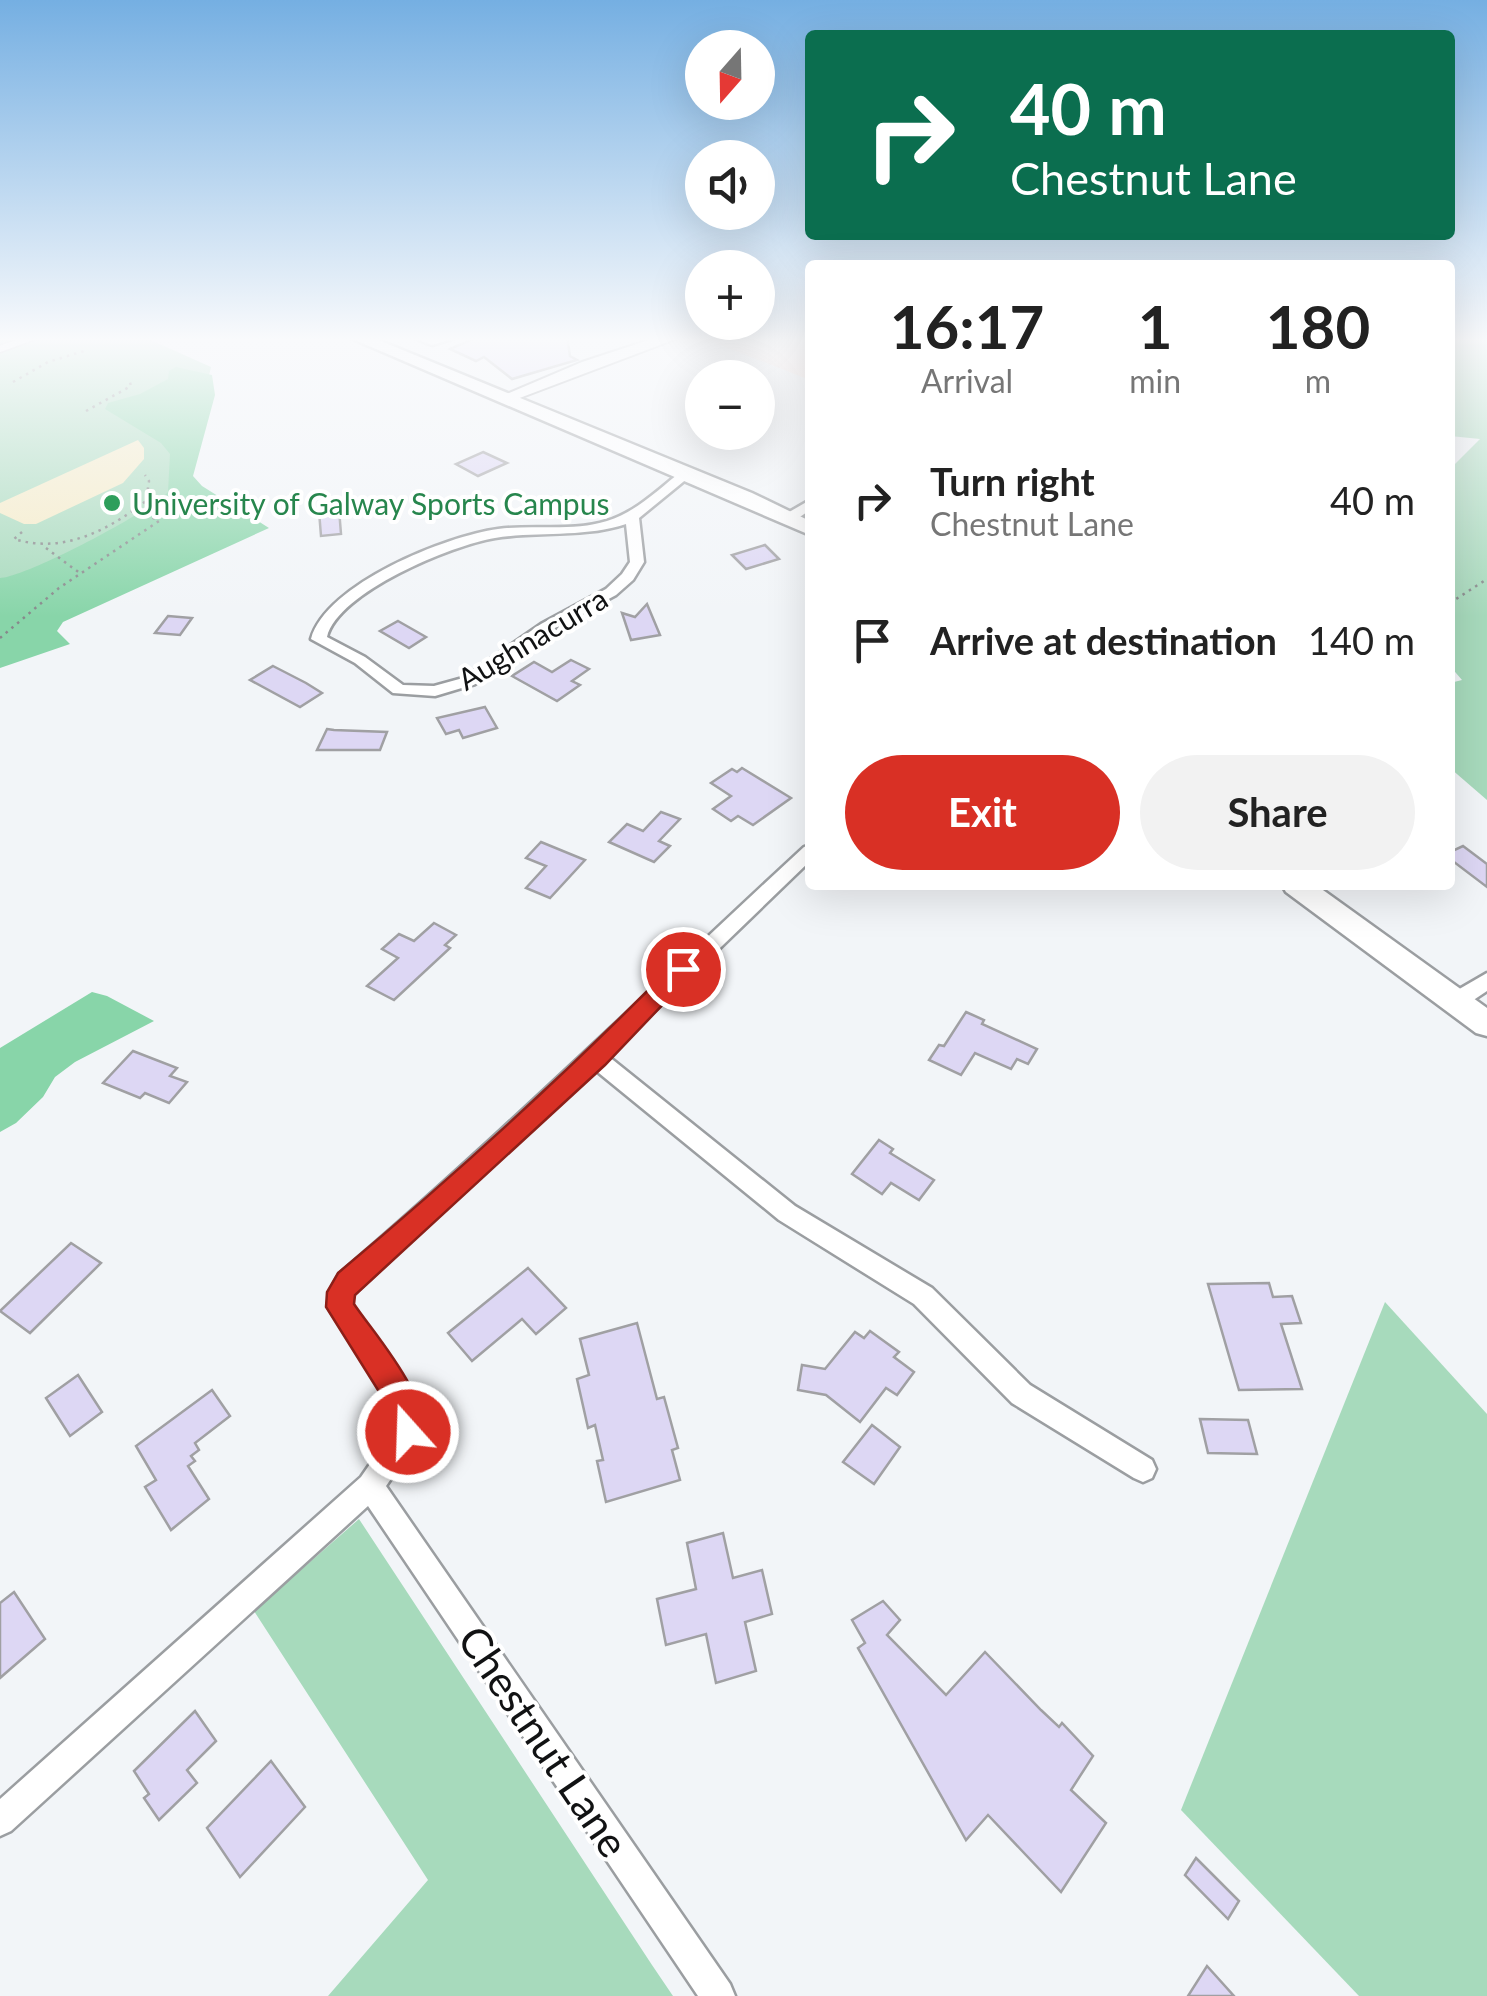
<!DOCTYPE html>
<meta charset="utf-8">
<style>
:root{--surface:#fff;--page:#f2f2f2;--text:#222;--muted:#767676;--accent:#d93025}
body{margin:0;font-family:Lato,sans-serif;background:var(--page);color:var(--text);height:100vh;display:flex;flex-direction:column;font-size:38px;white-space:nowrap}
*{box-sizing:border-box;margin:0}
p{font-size:32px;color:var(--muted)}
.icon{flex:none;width:55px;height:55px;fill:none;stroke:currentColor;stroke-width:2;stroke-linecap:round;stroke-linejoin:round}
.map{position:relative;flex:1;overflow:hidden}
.details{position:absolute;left:805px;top:260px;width:650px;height:630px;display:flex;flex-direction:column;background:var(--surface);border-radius:10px;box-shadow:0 10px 40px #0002}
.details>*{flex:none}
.guide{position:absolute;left:805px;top:30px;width:650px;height:210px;border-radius:10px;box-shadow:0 10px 40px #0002;background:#0b6e4f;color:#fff;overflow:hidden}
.needle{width:65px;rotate:200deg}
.buttons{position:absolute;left:685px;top:30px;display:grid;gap:20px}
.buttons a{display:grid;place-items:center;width:90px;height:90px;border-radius:50%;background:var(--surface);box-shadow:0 10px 40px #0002;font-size:50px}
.pin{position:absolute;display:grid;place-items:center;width:85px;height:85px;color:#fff;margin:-42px;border:5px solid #fff;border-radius:50%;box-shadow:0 2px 10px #0007}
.me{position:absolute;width:110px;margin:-55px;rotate:340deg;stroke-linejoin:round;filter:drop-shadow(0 0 8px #0008)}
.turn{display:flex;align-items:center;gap:35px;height:210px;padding:0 40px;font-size:45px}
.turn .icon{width:130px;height:130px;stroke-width:2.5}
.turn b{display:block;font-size:70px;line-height:85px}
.eta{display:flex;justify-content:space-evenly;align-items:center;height:170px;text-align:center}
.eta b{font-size:60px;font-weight:700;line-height:70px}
.action{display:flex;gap:20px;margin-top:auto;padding:20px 40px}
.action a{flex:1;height:115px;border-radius:60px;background:var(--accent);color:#fff;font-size:40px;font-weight:700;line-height:115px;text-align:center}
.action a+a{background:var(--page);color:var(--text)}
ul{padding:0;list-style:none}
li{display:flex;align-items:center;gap:30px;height:140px;padding:0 40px}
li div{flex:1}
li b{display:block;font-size:38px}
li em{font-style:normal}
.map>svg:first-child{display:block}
.education{fill:#fee5dc}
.green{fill:#a7dabc}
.forest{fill:#88d5a9}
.sand{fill:#f5ebc6}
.building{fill:#ddd7f4;stroke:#a0a0a3;stroke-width:2.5}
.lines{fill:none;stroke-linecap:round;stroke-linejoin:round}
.lane-casing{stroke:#9b9ea1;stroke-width:9}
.street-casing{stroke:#9b9ea1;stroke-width:5}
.secondary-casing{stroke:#9b9ea1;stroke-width:4}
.primary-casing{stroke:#9b9ea1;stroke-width:5}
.path{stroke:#87898b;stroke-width:2.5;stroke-dasharray:2.5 5;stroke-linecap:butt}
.lane{stroke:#fff;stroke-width:6}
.street{fill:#fff;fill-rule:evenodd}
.secondary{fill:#fff;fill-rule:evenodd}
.primary{fill:#fff;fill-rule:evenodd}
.route{fill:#d93025;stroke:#8d1f18;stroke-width:2.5}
.leisure-dot{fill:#2e9e5b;stroke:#fff;stroke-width:4}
.labels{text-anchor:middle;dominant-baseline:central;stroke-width:8;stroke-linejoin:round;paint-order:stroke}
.far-leisure-label{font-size:30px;fill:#27864d;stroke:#fff;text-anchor:start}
.far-street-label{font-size:30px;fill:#111213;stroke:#fff}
.near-street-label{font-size:42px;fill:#111213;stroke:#fff}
</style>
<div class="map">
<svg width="1487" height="1996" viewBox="0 0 1487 1996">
<rect width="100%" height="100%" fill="#f2f5f8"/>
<path class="education" d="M810 337V380L702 338 705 337Z"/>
<g class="green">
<path d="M0 337H144L211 367 185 481 34 628 0 654Z"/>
<path d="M1450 337H1487V800L1450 768V683L1462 680 1450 666V469L1480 439 1450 436Z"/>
<path d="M1385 1302 1487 1414V1996H1359L1181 1810Z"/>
<path d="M359 1519 652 1965 673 1996H328L428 1880 254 1611Z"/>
</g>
<g class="forest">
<path d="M176 367 212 375 215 395 193 476 202 486 269 528 63 622 57 631 70 644 0 668V578C24 578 150 512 168 492L170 454 161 443 105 409 108 403 140 394 168 379 169 371Z"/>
<path d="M92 992 107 996 154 1021 75 1062 55 1077 43 1097 16 1123 0 1132V1048Z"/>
</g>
<path class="sand" d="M138 440 144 448V459L123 483 36 524H24L0 513V503Z"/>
<g class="building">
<path d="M477 337H567L570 356 577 360 512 379 484 357 476 361 450 349Z"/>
<path d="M483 452 507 463 478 476 456 464Z"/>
<path d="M339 509 341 534 321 536 319 511Z"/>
<path d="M765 545 779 559 746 569 732 555Z"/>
<path d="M647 604 660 635 631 640 622 613 635 617Z"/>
<path d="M168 616 192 618 180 635 155 633Z"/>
<path d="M398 621 426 637 409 648 380 631Z"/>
<path d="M571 660 589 669 572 681 580 685 557 701 512 676 534 662 552 672Z"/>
<path d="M273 666 306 683 322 693 300 707 250 680Z"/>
<path d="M485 707 497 728 463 738 459 730 446 734 437 718Z"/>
<path d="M327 729 334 730 387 732 380 750H317Z"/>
<path d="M742 768 791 798 753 825 738 816 731 821 713 809 731 796 711 783 732 769 737 772Z"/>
<path d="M661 812 680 819 659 841 670 846 654 862 609 842 627 824 643 831Z"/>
<path d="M541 842 585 860 550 898 526 888 546 866 526 858Z"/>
<path d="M1463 846 1487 864V887L1450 859V852Z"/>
<path d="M434 923 456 935 445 945 450 948 394 1000 367 986 398 958 382 949 399 934 414 941Z"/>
<path d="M966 1012 984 1020 982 1024 1037 1049 1028 1064 1017 1059 1011 1069 975 1053 961 1075 929 1060 939 1045 944 1046Z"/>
<path d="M133 1051 177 1068 170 1076 187 1082 169 1103 145 1093 140 1098 103 1083Z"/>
<path d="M879 1140 893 1149 890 1153 934 1180 919 1200 891 1183 882 1194 852 1174Z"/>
<path d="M71 1243 101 1263 30 1333 0 1311Z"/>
<path d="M528 1268 566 1308 536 1334 522 1319 472 1361 448 1333Z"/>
<path d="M1269 1283 1273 1297 1292 1296 1301 1323 1281 1324 1302 1389 1239 1390 1208 1284Z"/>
<path d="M637 1323 657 1399 664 1397 678 1448 672 1450 680 1480 606 1502 597 1461 603 1460 595 1425 588 1428 577 1379 589 1375 580 1339Z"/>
<path d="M870 1331 899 1352 894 1357 914 1372 897 1395 886 1388 860 1422 826 1395 798 1390 802 1365 825 1369 855 1332 864 1338Z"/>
<path d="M78 1375 102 1412 70 1436 46 1398Z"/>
<path d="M212 1390 230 1416 195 1443 199 1450 191 1456 195 1461 188 1466 209 1499 171 1530 145 1487 156 1480 136 1446Z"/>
<path d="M1200 1419 1248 1420 1257 1454 1208 1453Z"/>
<path d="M872 1425 900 1447 874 1484 843 1462Z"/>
<path d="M723 1533 733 1578 762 1570 772 1614 745 1622 756 1671 716 1683 706 1634 666 1645 657 1599 696 1589 687 1543Z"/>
<path d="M14 1592 45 1639 0 1678V1603Z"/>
<path d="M883 1601 900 1620 887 1635 946 1695 985 1652 1041 1710 1059 1727 1062 1723 1093 1756 1071 1790 1106 1823 1061 1892 988 1815 966 1840 858 1648 865 1643 852 1620Z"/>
<path d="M195 1711 216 1741 187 1770 197 1783 159 1820 144 1798 149 1794 134 1771Z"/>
<path d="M271 1761 305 1807 240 1877 207 1828Z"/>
<path d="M1196 1858 1239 1901 1228 1919 1185 1875Z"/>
<path d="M1207 1966 1234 1996H1188Z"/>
</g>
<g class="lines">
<g class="lane-casing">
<path id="lane" d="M0 349 33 337"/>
</g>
<g class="street-casing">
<g id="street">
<path d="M411 337H458L432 345Z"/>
<path d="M683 470 694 473 639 518 644 562 633 580 616 595 551 630 475 684 435 696 393 693 355 663 311 639C326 584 446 536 498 529 534 524 572 532 607 521 636 512 659 489 683 470ZM626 524 630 562 622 574 606 589 541 624 463 678 434 686 403 685 365 657 327 637C338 592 452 545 495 538 539 531 583 538 626 524Z"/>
<path d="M810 500V510L794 521H784V515Z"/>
<path d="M810 845V861L608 1056 795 1206 932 1288 1030 1385 1152 1460 1156 1469 1152 1478 1143 1482 1134 1478 1012 1403 914 1304 779 1220 594 1069 353 1295 352 1304 421 1410V1432L417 1441 386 1486 730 1984 735 1996H698L368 1506 11 1831 0 1836V1799L361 1477 395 1428V1413L328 1307 329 1293 339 1274C499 1137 649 990 804 847Z"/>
<path d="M1487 973V991L1463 1007H1449L1446 1001 1449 995Z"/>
</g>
</g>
<g class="secondary-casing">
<path id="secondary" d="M658 337H681L509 402 495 399 582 362Z"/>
</g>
<g class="primary-casing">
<g id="primary">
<path d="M348 337H371L752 493 810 521V535Z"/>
<path d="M1282 885H1316L1487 1008V1036L1476 1033 1286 892Z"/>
</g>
</g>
<g class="path">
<path d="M13 382 48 362 84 351"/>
<path d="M86 411 131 386 129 379"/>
<path d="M22 532 14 539C63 554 107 531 146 501L149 481 145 475"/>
<path d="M46 548 81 574"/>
<path d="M1450 603 1487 579"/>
<path d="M0 638 59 588 159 521 136 509"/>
</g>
<use href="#lane" class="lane"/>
<use href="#street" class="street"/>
<use href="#secondary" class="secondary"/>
<use href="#primary" class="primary"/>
</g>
<linearGradient id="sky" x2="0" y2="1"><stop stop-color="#75afe2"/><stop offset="0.55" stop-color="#f9fafc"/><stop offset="1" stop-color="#f9fafc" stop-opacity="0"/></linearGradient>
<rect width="1487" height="617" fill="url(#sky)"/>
<path class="route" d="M683 961 694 969 691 975 605 1065 355 1295 354 1304C377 1338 436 1402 419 1443L408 1447 398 1443 393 1414 326 1307 327 1292 338 1273C455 1175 568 1072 675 963Z"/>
<circle class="leisure-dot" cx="112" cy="503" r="10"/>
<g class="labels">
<g class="far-leisure-label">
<text x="132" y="503">University of Galway Sports Campus</text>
</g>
<g class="far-street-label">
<text transform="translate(532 638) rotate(-31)">Aughnacurra</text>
</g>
<g class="near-street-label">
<text transform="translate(544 1741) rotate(56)">Chestnut Lane</text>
</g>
</g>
</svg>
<div class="buttons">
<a><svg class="needle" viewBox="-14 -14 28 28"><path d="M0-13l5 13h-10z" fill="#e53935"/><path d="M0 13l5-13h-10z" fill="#767676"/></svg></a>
<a><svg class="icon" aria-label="sound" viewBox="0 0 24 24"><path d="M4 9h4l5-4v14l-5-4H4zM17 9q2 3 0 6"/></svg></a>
<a>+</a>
<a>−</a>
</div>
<div class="pin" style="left:683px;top:969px;background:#d93025"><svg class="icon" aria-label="arrive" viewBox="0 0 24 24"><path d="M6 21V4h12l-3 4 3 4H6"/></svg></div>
<svg class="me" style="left:408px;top:1432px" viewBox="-20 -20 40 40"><circle r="17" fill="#d93025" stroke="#fff" stroke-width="3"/><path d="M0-11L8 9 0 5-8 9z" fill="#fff"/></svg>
<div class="guide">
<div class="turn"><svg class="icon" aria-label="right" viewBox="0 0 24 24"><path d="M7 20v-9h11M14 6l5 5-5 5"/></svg><div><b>40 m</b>Chestnut Lane</div></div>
</div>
<section class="details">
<div class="eta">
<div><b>16:17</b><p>Arrival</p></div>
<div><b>1</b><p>min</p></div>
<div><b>180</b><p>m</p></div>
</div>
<ul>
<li><svg class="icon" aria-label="right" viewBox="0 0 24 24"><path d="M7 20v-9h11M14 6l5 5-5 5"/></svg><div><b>Turn right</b><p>Chestnut Lane</p></div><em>40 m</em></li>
<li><svg class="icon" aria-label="arrive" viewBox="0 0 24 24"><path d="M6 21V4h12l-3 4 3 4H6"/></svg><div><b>Arrive at destination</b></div><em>140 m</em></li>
</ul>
<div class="action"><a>Exit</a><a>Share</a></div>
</section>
</div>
